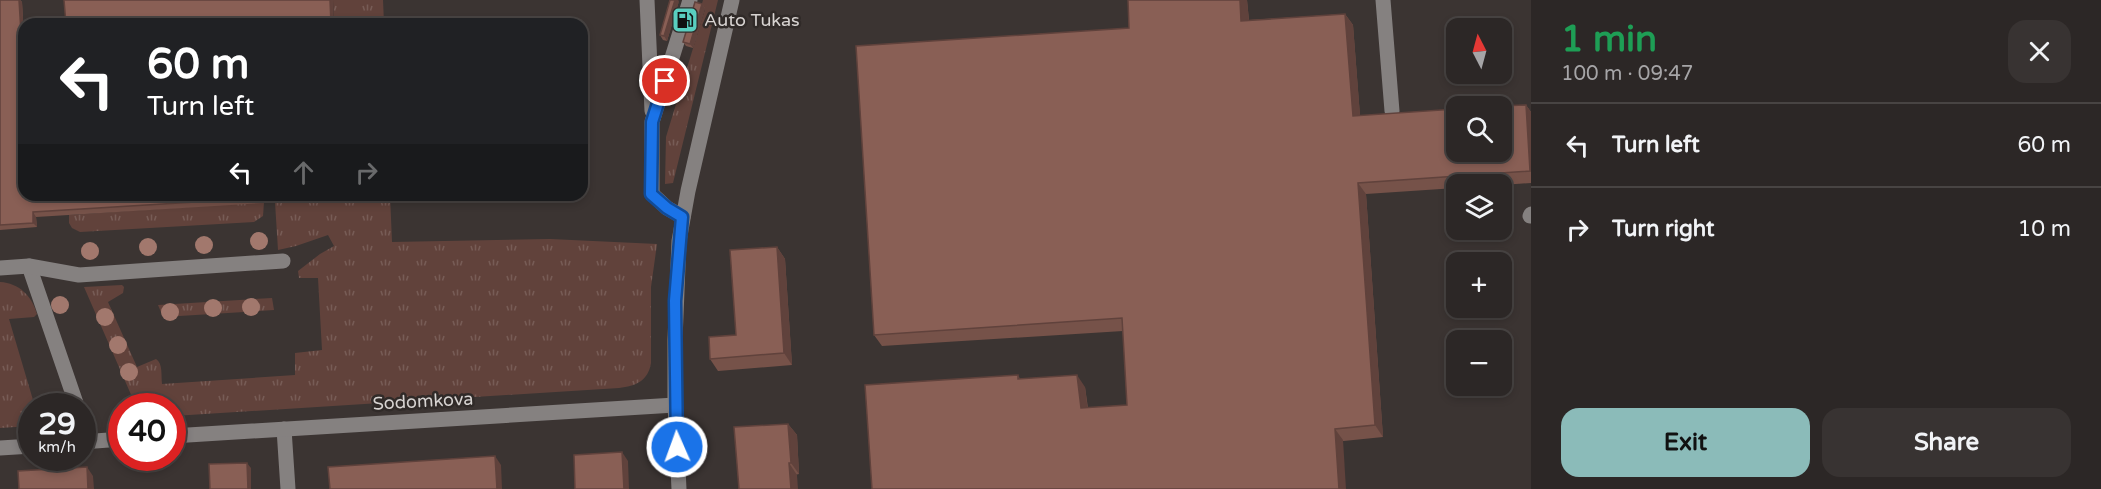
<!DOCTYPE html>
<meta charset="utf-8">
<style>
:root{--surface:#2c2726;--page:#383332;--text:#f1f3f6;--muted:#a6a5a7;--line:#484443;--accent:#8bbbb9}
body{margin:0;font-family:"Varela Round",sans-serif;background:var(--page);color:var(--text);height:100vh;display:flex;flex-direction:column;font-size:22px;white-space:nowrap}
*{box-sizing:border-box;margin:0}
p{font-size:20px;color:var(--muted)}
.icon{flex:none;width:33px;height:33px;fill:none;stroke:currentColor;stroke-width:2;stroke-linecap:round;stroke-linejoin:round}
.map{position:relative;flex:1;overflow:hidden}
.side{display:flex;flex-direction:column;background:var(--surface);width:570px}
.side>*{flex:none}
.hud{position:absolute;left:18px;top:18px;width:570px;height:183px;border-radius:18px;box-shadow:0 3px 9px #0003,0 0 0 2px var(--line);background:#202124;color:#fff;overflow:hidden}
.needle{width:39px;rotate:354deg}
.fabs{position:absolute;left:1446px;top:18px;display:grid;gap:12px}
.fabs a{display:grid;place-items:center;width:66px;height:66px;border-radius:12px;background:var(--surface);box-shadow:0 3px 9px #0003,0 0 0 2px var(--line);font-size:30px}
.speed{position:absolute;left:18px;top:393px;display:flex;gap:12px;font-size:30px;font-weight:700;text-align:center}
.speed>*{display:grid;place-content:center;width:78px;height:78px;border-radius:50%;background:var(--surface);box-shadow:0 3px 9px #0003,0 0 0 2px var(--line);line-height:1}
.speed small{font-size:15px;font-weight:400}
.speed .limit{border:9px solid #d22;background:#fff;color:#111}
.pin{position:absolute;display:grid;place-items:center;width:51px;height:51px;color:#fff;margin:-26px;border:3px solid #fff;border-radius:50%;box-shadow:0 2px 6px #0007}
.me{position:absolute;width:66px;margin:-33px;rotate:358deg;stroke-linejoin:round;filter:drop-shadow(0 0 4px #0008)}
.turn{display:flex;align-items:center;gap:21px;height:126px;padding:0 30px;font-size:27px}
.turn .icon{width:78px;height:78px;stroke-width:2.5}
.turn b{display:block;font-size:42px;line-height:51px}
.lanes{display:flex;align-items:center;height:57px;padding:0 30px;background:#0003;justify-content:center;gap:30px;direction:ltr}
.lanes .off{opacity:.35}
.round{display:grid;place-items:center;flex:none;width:63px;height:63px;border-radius:18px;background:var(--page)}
.overview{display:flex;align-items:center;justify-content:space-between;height:102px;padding:0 30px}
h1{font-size:36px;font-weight:700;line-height:45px;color:#1e9e55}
.primary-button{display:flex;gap:12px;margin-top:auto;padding:12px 30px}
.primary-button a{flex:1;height:69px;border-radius:18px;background:var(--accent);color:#111;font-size:24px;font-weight:700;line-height:69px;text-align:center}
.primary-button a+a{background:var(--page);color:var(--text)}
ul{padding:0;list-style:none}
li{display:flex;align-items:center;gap:18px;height:84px;padding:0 30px;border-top:2px solid var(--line)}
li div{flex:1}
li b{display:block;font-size:22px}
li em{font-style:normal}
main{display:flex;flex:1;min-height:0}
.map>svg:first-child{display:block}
.grass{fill:url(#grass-tufts)}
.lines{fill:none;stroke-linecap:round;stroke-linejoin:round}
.minor{stroke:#858180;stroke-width:15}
.tree{fill:#a2786d}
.wall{fill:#765249}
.shaded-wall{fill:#60423c}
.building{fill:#895f55;stroke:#60423c;stroke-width:1.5}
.route-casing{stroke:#114b97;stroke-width:15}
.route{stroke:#1a73e8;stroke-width:10}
.labels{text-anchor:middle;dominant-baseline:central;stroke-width:5;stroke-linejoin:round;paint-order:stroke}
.poi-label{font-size:18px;fill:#d7d3d1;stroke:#302a28;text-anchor:start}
.street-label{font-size:18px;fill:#d7d3d1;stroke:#302a28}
</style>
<main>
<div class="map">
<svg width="1531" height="489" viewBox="0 0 1531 489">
<defs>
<pattern id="grass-tufts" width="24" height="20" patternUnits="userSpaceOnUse" patternTransform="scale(1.5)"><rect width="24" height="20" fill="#61423b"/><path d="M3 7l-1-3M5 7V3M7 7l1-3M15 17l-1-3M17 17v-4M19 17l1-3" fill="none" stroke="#775c56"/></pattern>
</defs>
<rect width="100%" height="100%" fill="#3b3432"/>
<g class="grass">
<path d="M333 0H383L384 24H334Z"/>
<path d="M703 0H718L673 183 665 184 666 137 705 9 701 7Z"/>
<path d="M345 195H390L392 242 550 239 657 244 651 287V363C648 381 636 386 619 388L173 416 172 406H136L84 287 122 285 124 287 123 293 108 302 137 367 156 359C163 363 161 376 162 384L295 375V353L322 350 318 278H299L298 271 320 254 334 246 328 235 296 246 278 250 275 202 345 198Z"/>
<path d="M264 202 263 216 254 222 80 232 72 228 69 223V215Z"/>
<path d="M0 282C19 283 32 296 37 314L34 317 9 319 33 400 57 398 55 406H32L31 426 0 428Z"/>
<path d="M272 298 274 310 163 317 158 305Z"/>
</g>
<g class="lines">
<g class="minor">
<path d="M647 0 652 111"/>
<path d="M1383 0 1392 111"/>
<path d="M1530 216 1531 214"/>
<path d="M683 217 667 208 652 194V122L690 0"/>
<path d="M29 266 77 406"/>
<path d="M0 268 29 266 79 275 283 261"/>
<path d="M82 421 90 441"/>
<path d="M284 429 288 489"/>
<path d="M172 436 675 405"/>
<path d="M82 442 122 439"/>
<path d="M0 448 32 446"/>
<path d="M679 489 675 405V340L679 241 688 191 732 0"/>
</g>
</g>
<g class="tree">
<circle cx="259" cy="241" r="9"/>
<circle cx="204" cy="245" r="9"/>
<circle cx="148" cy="247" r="9"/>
<circle cx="90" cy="251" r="9"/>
<circle cx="60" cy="305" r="9"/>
<circle cx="251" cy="307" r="9"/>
<circle cx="213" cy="308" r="9"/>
<circle cx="170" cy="312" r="9"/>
<circle cx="105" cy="317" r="9"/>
<circle cx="118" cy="345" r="9"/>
<circle cx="129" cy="372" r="9"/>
</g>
<g class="wall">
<path d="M0 0H20L22 2 24 36V195H345V198L36 217 37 227 0 230Z"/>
<path d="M1128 0H1247L1249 20 1345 14 1353 25 1360 116 1526 105 1531 112V183L1502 185 1456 184V188L1366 194 1383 437 872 489 1018 375 1020 379 1085 387 1088 408 1127 405 1123 331 882 346 874 335 1129 28Z"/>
<path d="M679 1 667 41 663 40 660 35Z"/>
<path d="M702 4 705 8 693 48 686 46 683 42Z"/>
<path d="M777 247 785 259 792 365 718 371 710 359 736 335Z"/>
<path d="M788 424 797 435 799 474 739 489Z"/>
</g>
<g class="shaded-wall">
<path d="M19 0H20L22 2 24 36V82Z"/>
<path d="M330 0H333L334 24H331Z"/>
<path d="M675 0H678L679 1 667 41 664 36Z"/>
<path d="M1240 0H1247L1250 32 1241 21Z"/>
<path d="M702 4 705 8 693 48 690 44Z"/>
<path d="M1345 14 1353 25 1361 128 1353 116Z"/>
<path d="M1526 105 1531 112V172L1530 171Z"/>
<path d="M1358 183 1366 194 1383 437 1375 425Z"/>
<path d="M33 212 36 217 37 227 33 223Z"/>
<path d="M777 247 785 259 792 365 784 353Z"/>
<path d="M1077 375 1085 387 1089 420 1081 408Z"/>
<path d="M788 424 797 435 799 474 791 463Z"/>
<path d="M1335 429 1343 440 1346 489H1339Z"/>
<path d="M622 452 628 461 629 489H624Z"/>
<path d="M495 456 501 465 502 489H497Z"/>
<path d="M247 463 251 468V489H248Z"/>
<path d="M789 463 797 475 798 489H791Z"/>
<path d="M87 467 93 476 94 489H88Z"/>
</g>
<g class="building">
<path d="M0 0H19L24 82V195H309L33 212V223L0 225Z"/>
<path d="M64 0H330L331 24H66Z"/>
<path d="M670 0H675L664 36 660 35Z"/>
<path d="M1128 0H1240L1241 21 1345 14 1353 116 1456 109V152H1502V106H1497L1526 105 1530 171 1358 183 1375 425 1335 429 1339 489H872L865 385 1018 375V379L1077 375 1081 408 1127 405 1122 318 874 335 856 46 1129 28Z"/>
<path d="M695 2 702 4 690 44 683 42Z"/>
<path d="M777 247 784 353 710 359 709 337 736 335 730 250Z"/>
<path d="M788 424 791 463H789L791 489H739L734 427Z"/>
<path d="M622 452 624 489H575L574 455Z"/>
<path d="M495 456 497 489H330L328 467Z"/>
<path d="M247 463 248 489H210L209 464Z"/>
<path d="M87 467 88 489H19L18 471Z"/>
</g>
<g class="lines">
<g class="route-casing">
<path id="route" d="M665 81 652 122 651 194 667 208 682 217 675 301 677 447"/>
</g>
<use href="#route" class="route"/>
</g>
<defs>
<g id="fuel-square" transform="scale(1.35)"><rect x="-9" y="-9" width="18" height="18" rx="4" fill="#59cebf" stroke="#302a28"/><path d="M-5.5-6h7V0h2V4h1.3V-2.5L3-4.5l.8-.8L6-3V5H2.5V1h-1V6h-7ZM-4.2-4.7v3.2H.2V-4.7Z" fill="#111"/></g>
</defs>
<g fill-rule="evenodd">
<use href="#fuel-square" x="685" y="20"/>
</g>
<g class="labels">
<g class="poi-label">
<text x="704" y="20">Auto Tukas</text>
</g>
<g class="street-label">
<text transform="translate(423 401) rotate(-3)">Sodomkova</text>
</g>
</g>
</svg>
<div class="fabs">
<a><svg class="needle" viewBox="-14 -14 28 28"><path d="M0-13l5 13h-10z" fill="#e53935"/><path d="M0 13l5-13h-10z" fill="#a6a5a7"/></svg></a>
<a><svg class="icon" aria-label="search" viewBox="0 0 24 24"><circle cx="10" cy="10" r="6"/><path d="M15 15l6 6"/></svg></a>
<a><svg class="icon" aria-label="layers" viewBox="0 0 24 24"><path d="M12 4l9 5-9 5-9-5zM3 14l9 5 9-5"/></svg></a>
<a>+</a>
<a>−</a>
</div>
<div class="speed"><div>29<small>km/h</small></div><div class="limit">40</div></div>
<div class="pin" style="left:665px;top:81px;background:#d93025"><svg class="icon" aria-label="arrive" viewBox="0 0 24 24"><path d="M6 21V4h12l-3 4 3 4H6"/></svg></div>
<svg class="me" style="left:677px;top:447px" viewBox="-20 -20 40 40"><circle r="17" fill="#1a73e8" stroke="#fff" stroke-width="3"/><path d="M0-11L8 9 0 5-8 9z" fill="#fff"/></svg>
<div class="hud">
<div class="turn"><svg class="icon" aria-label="left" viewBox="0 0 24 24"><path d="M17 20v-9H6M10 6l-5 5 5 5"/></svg><div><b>60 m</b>Turn left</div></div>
<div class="lanes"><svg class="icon" aria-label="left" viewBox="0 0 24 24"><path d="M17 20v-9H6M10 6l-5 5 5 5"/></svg><svg class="icon off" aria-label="ahead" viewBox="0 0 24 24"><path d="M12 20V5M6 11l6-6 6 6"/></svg><svg class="icon off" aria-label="right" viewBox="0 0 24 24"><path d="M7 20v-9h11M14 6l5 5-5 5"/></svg></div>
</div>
</div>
<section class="side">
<div class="overview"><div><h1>1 min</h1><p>100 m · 09:47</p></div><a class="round"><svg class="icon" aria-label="close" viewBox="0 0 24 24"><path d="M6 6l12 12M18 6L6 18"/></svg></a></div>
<ul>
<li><svg class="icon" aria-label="left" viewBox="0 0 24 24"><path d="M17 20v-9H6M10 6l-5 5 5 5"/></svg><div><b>Turn left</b></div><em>60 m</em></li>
<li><svg class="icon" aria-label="right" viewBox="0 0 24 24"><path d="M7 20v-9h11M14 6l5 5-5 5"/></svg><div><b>Turn right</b></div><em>10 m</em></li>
</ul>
<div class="primary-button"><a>Exit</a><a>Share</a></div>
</section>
</main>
